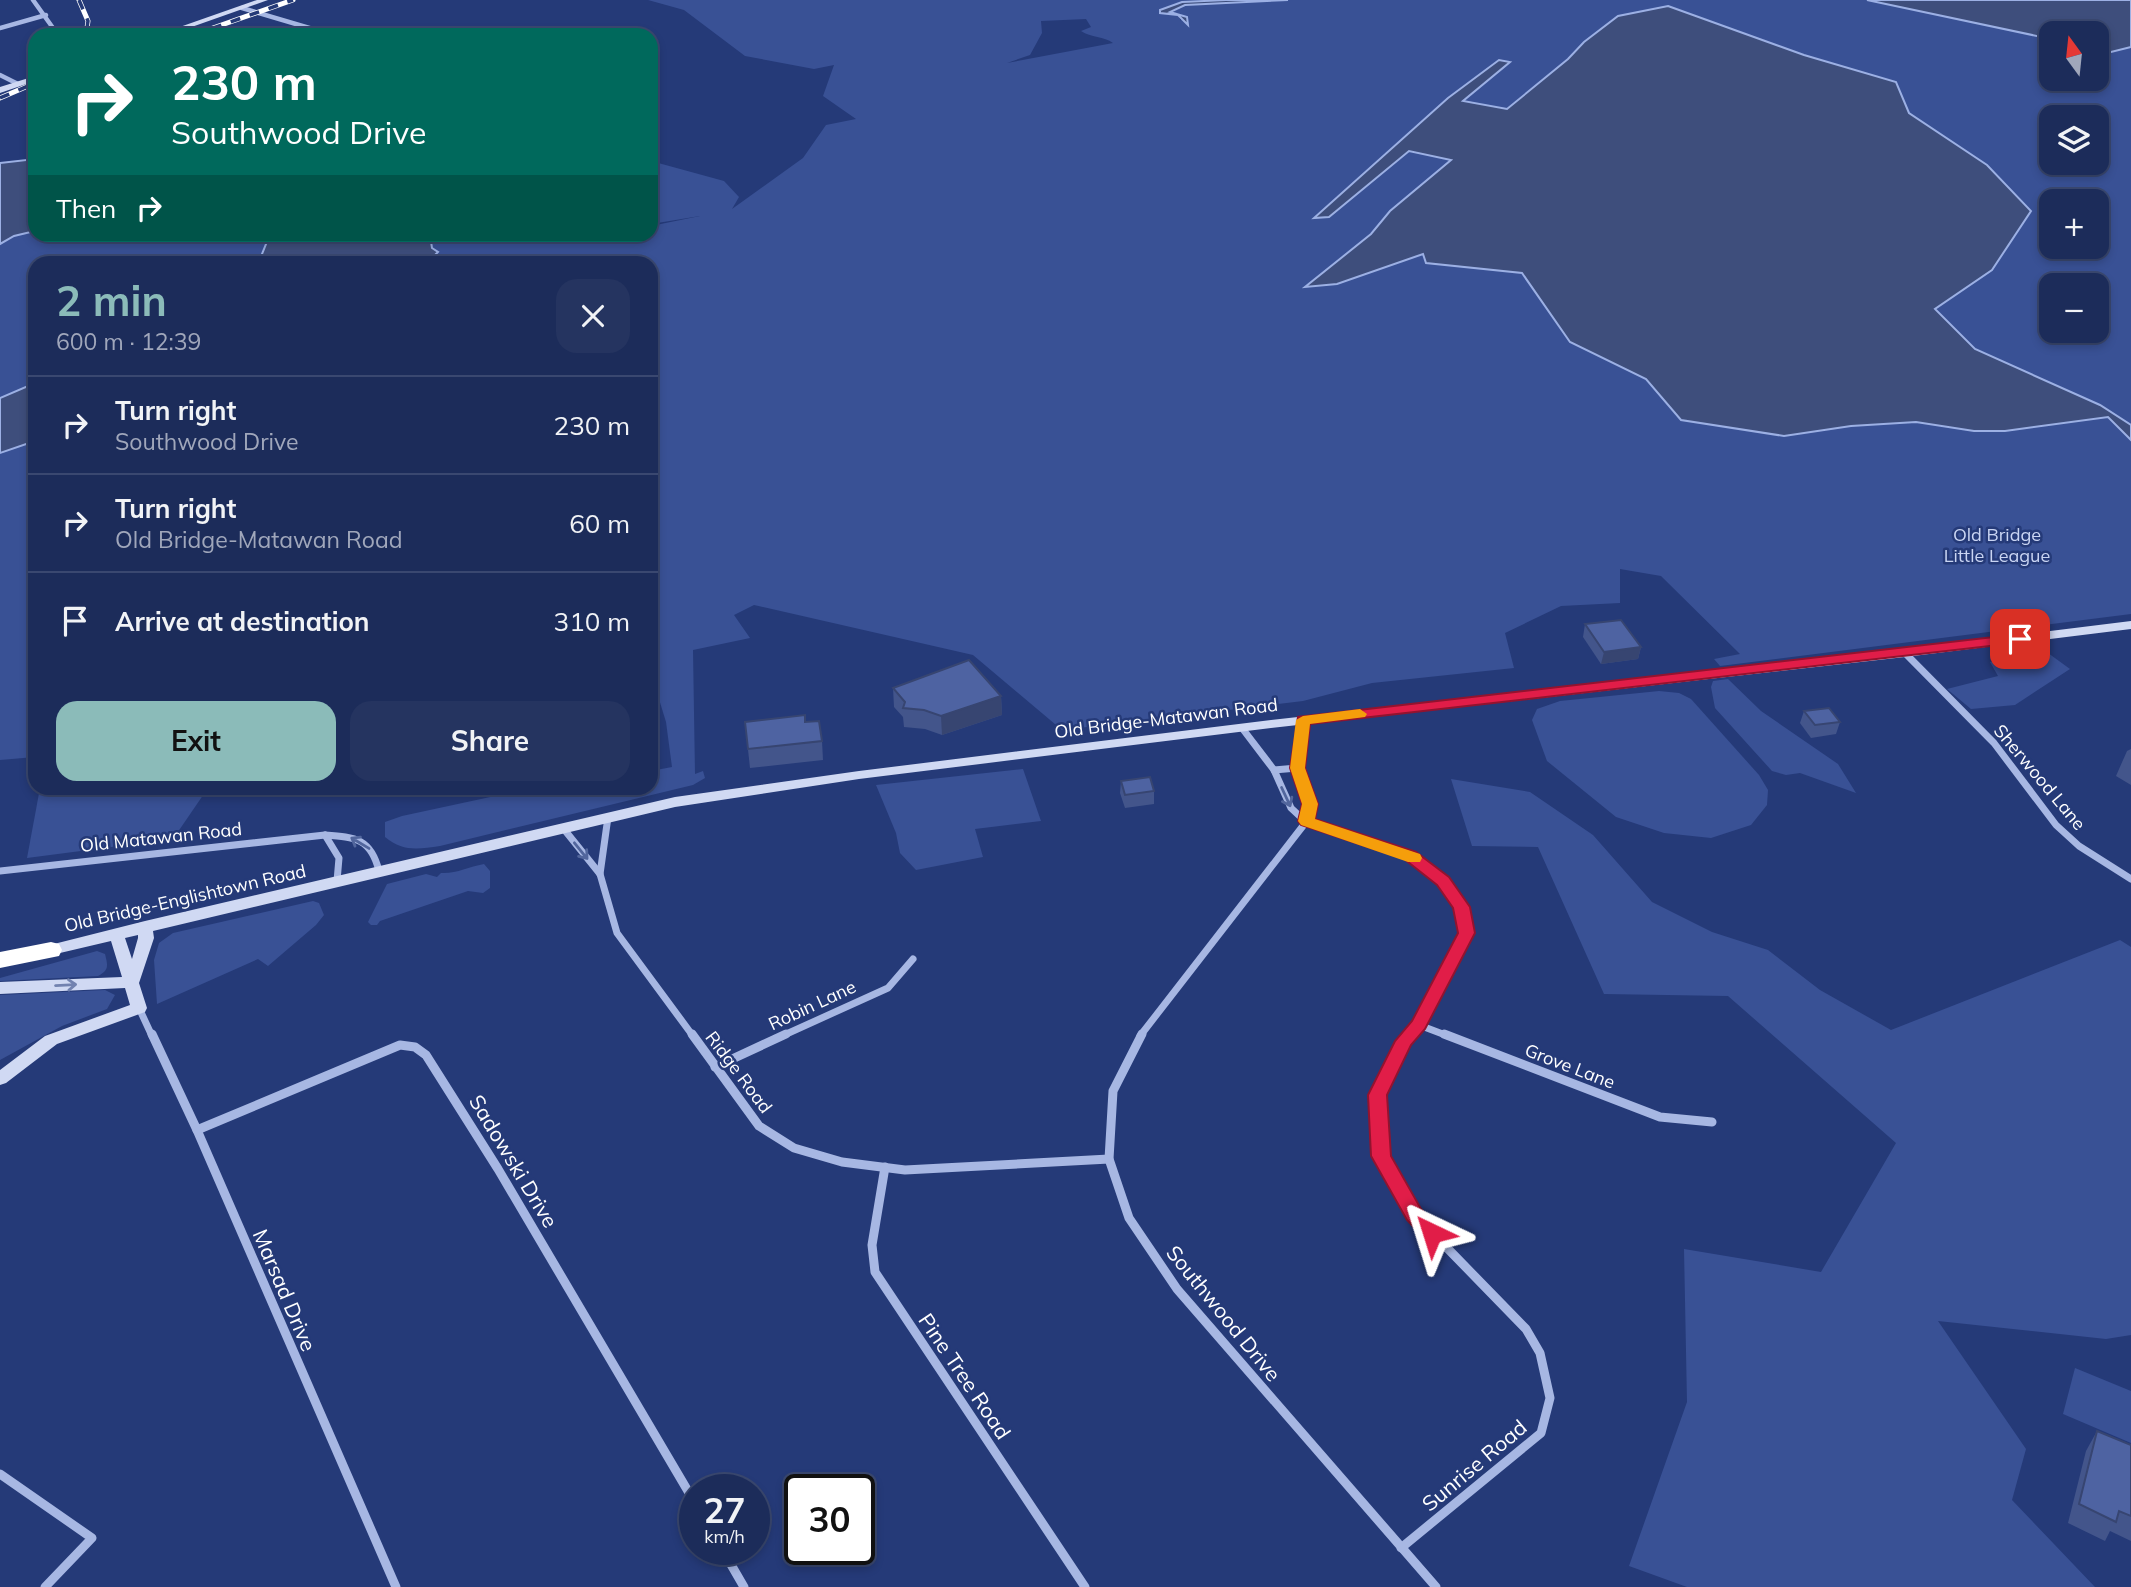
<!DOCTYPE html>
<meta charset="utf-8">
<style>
:root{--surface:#1c2c5a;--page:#253460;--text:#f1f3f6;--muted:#a0a7bb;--line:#3a4870;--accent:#8bbbb9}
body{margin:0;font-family:Mulish,sans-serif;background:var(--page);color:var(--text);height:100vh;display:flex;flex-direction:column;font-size:26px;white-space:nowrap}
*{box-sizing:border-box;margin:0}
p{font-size:23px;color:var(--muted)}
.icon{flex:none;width:38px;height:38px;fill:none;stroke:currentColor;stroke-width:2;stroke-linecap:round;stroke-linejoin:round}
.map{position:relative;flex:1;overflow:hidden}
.details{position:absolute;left:28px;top:256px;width:630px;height:539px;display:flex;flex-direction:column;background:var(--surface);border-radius:21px;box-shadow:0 4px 10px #0003,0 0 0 2px var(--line)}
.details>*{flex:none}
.guide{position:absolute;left:28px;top:28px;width:630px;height:214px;border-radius:21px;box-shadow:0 4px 10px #0003,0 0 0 2px var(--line);background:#00695c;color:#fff;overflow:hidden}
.needle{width:46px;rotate:345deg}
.buttons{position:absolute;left:2039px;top:21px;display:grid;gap:14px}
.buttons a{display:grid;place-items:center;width:70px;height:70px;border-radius:14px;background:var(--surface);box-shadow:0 4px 10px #0003,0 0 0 2px var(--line);font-size:35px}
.speed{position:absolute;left:679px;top:1474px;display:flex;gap:14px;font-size:35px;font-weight:700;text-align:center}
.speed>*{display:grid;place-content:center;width:91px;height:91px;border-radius:50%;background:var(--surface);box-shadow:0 4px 10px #0003,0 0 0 2px var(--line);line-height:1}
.speed small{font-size:18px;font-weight:400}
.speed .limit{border:4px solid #111;border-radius:10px;background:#fff;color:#111}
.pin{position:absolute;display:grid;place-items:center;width:60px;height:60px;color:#fff;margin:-30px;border-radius:14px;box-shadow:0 4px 10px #0006}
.me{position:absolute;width:77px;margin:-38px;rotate:319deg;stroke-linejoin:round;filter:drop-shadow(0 0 5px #0008)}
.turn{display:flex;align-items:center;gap:24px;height:147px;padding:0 28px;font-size:32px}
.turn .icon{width:91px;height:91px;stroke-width:2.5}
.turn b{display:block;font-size:49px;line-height:60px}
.then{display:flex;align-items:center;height:66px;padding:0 28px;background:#0003;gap:14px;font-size:26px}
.round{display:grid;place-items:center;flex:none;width:74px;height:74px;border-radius:21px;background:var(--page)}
.head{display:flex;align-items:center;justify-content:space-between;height:119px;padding:0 28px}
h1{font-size:42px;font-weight:700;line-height:52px;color:var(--accent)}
.button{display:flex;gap:14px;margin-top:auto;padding:14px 28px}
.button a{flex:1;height:80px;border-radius:21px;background:var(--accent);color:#111;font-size:28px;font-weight:700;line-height:80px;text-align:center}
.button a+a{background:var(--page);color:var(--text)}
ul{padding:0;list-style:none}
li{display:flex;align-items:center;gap:21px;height:98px;padding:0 28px;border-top:2px solid var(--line)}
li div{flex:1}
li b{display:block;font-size:26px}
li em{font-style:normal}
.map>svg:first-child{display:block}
.green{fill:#395195;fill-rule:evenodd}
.water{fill:#3e4e7c;stroke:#9cb0e4;stroke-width:2}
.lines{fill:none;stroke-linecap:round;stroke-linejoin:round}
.street-far2{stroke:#a7b7e3;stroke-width:4.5}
.street-far1{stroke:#a7b7e3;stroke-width:7}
.street{stroke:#a7b7e3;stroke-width:9}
.secondary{fill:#d0d9f3;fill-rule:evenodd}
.highway{fill:#fff;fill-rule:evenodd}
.rail-casing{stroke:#fff;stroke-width:5}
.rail{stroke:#253a78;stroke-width:3.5;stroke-dasharray:10;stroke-linecap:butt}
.wall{fill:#43558b}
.shaded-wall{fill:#374571}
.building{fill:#4e63a2;stroke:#374571;stroke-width:2}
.oneway{stroke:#52669d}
.oneway2{stroke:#7282af}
.route{fill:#e11d48;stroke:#92132f;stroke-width:2}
.slow{fill:#f59e0b}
.labels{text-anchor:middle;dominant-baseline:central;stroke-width:5;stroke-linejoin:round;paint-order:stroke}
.park-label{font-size:18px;fill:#cad5f3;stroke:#253a78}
.street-label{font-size:18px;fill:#fff;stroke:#253a78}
.near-street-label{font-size:21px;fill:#fff;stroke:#253a78}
</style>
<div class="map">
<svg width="2131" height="1587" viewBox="0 0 2131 1587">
<rect width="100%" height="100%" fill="#253a78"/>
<g class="green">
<path d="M648 0H1227L1182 2 1160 10 1169 15H1178L1181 21V14L1170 13 1185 5 1288 0H1868L2051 39V79H2096L2097 48 2131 46V425L2100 405 1975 349 1935 309 1992 270 1987 165 1909 113 1896 82 1804 55 1668 6 1644 12 1584 42 1568 59 1506 109 1462 101 1509 62 1499 60 1448 98 1315 217H1329L1409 151 1452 160 1390 211 1371 234 1306 286 1337 284 1423 254 1426 263 1522 273 1570 342 1646 379 1681 420 1784 436 1851 426 1916 422 1974 431H2005L2108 417 2131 440V614L1720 666 1714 659 1740 654 1661 576 1620 569V603L1561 606 1505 633 1514 668 1372 683 1303 701 1062 730 973 655 754 605 734 615 750 638 693 650 695 774 703 771 705 778 693 785 440 846C418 849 403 852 385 837V822L402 816 532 788H651V771L672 767 666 722 651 673V262H439L443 260 434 254 429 235 497 234 496 238H501L505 234H651V226L700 216 651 224V161L724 181 739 197 732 209 803 158 826 125 856 119 823 96 834 65 814 69 745 56 684 10ZM1086 19 1091 27 1081 31C1091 38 1104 36 1113 43L1007 63 1030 55 1042 33 1041 21ZM2051 117H2096V163H2051ZM2051 201H2096V247H2051ZM2051 285H2096V331H2051Z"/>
<path d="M35 231V234H256L252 238H268L260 259 262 262H35V383L0 398V244L14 236Z"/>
<path d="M35 441V757L0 760V453Z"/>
<path d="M2048 653 2070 669 2015 705 1971 709 1947 689 1998 676 1990 662Z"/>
<path d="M1728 679 1761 711 1838 764 1856 793 1800 773 1786 775 1772 771 1715 708 1711 687 1713 681Z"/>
<path d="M1659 691 1679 693 1691 699 1759 775 1768 790 1767 805 1751 825 1711 838 1664 833 1616 817 1547 761 1532 720 1537 709 1560 701Z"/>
<path d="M1023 769 1041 821 975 829 983 857 916 870 900 853 896 833 876 785Z"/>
<path d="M1451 779 1530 792 1593 835 1652 902 1712 932 1768 950 1820 990 1891 1030 2120 940 2131 947V1335L2106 1339 1938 1321 2026 1449 2012 1500 2095 1587H1687L1629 1566 1687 1402 1684 1249 1821 1272 1896 1143 1728 996 1604 994 1538 847 1472 846Z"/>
<path d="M40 788H208L173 839 27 858Z"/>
<path d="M484 864 490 871V888L483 893 468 891 380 921 377 925H371L368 922 387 884 426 874 437 877 441 873C456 874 468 867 484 864Z"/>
<path d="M313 901 319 903 324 915 316 925 268 966 258 959 157 1004 154 960 159 943 173 933Z"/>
<path d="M97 951 105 954C108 966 109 970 98 976L0 981V978Z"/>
<path d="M105 990 115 995 107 1009 62 1026 0 1060V995Z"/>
<path d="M2075 1368 2131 1391V1443L2063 1414Z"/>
</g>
<g class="water">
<path d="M1226 0H1288L1185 5 1170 12 1187 17 1188 25 1178 15 1160 13V10L1182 2Z"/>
<path d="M1867 0H2131V47L2111 52 2097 49 2096 33H2051V39Z"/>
<path d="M1668 6 1804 55 1896 82 1909 113 1987 165 2031 211 1992 270 1935 309 1975 349 2100 405 2131 425V440L2108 417 2005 431H1974L1916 422 1851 426 1784 436 1681 420 1646 379 1570 342 1522 273 1426 263 1423 254 1337 284 1305 287 1371 234 1390 211 1451 160 1409 151 1329 217 1314 218 1448 98 1499 60 1510 62 1463 101 1507 109 1568 59 1584 42 1618 16Z"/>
<path d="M35 159V231L14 236 0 244V163Z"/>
<path d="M256 234 430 235 432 248 438 252 435 255 444 259 439 262H262L260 259 268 239 262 237 251 239Z"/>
<path d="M35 383V441L0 453V398Z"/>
</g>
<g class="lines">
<g class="street-far2">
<path d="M33 0 58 35"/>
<path d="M242 8 333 35"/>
<path d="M0 28 46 15"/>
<path d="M0 75 18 84"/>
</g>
<g class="street-far1">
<path d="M1905 653 1994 743 2056 825 2079 846 2131 879"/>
<path d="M1242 728 1274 770 1291 808 1306 822 1410 855 1443 881 1462 907 1467 933 1419 1025 1408 1036"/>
<path d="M1274 770 1297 768"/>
<path d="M563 828 600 874 617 933 693 1036"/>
<path d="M325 835 339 858 337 881"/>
<path d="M0 871 325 835C356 837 371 839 379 871"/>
<path d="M600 874 608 817"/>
<path d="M139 1008 152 1036"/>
<path d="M1419 1025 1448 1036"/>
<path d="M782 1036 888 988 913 959"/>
<path d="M1140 1036 1306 822 1310 804 1297 768 1303 720"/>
</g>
<g class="street">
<path d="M152 1034 197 1130 396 1587"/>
<path d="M692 1034 759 1126 794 1148 842 1162 905 1170 1109 1159"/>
<path d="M1142 1034 1113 1091 1109 1159 1129 1218 1177 1289 1436 1587"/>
<path d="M1444 1034 1660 1117 1712 1122"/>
<path d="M715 1067 786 1034"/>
<path d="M197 1130 400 1045 415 1047 426 1055 498 1169 695 1503"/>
<path d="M885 1167 872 1245 875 1272 1085 1587"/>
<path d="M0 1474 92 1538 45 1587"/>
<path d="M1401 1548 1541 1433 1550 1398 1540 1353 1526 1329 1414 1214 1381 1156 1378 1095 1404 1041 1410 1034"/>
<path d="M722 1549 744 1587"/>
</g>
<g class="secondary">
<path d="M257 0H268L169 35H157Z"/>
<path d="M35 76V81L0 93V87Z"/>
<path d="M2131 621V629L1905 657 1271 728 859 779 675 807 153 931 154 938 139 983 147 1008 145 1012 57 1044 6 1083 0 1085V1070L45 1036 130 1005 125 988 0 994V982L122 977 111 941 43 957 38 956 35 952 38 948 145 921 675 797 859 771 1271 720 1905 649ZM138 935V938L132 959 125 938Z"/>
</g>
<path class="highway" d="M51 942 59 944 62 950 59 956 0 968V952Z"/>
<g class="rail-casing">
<g id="rail">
<path d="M79 0 88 21 86 35"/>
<path d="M193 35 293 0"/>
<path d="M0 98 35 83"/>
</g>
</g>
<use href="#rail" class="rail"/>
</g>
<g class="wall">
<path d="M1585 624 1641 647 1638 659 1601 664 1583 637Z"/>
<path d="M893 688 1001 696 1002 715 942 735 925 729 904 727 903 717 894 707Z"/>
<path d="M1804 711 1840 722 1836 734 1811 738 1800 723Z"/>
<path d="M745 722H805L822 741 823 760 750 768Z"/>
<path d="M2131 749V785L2116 776 2127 751Z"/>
<path d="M1121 781 1154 791V804L1125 808 1120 793Z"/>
<path d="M2097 1431 2131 1445V1541L2110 1531 2105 1541 2068 1523 2086 1451Z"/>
</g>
<g class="shaded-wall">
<path d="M1641 647 1638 659 1601 664 1604 652Z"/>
<path d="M1001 696 1002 715 942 735 941 716Z"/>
</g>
<g class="building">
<path d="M1621 620 1641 647 1604 652 1585 624Z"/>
<path d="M969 660 1001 696 941 716 924 710 903 708 905 702 893 688Z"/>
<path d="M1829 708 1840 722 1815 725 1804 711Z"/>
<path d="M805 715V722L819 721 822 741 748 749 745 722Z"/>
<path d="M1150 777 1154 791 1125 795 1121 781Z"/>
<path d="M2097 1431 2131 1445V1516L2119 1511 2116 1522 2079 1504Z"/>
</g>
<defs><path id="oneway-shaft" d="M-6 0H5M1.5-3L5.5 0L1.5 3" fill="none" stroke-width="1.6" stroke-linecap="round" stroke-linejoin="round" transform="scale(1.75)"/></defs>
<g class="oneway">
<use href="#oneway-shaft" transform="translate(1286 797) rotate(65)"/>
<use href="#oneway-shaft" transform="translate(360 843) rotate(-149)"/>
<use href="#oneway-shaft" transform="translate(581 851) rotate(51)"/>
</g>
<use class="oneway2" href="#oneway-shaft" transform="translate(66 985) rotate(-3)"/>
<path class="route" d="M2020 634 2027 639 2025 642 1310 724 1305 768 1318 804 1315 819 1416 852 1449 877 1470 907 1475 933 1425 1029 1411 1045 1387 1095 1391 1156 1421 1209 1442 1233 1439 1239 1432 1241 1425 1239 1407 1220 1371 1156 1368 1095 1395 1041 1412 1021 1458 933 1453 908 1437 885 1404 859 1301 825 1298 821 1302 804 1290 768 1298 717Z"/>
<path class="slow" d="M1360 709 1367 714 1365 717 1310 724 1305 768 1318 804 1315 819 1420 854 1422 858 1420 862H1408L1301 825 1298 821 1302 804 1290 768 1296 720 1303 716Z"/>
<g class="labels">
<g class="park-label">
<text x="1997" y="534">Old Bridge<tspan x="1997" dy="21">Little League</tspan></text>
</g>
<g class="street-label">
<text transform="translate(1166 718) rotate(-7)">Old Bridge-Matawan Road</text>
<text transform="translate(2040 777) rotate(50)">Sherwood Lane</text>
<text transform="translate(161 837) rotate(-6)">Old Matawan Road</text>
<text transform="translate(185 898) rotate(-13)">Old Bridge-Englishtown Road</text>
<text transform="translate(812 1005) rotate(-25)">Robin Lane</text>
<text transform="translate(1570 1066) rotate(21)">Grove Lane</text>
<text transform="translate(739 1072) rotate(53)">Ridge Road</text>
</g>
<g class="near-street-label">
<text transform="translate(514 1161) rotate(59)">Sadowski Drive</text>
<text transform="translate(285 1290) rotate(67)">Marsad Drive</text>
<text transform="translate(1224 1313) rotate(51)">Southwood Drive</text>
<text transform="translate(965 1376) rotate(56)">Pine Tree Road</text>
<text transform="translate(1474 1465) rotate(-40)">Sunrise Road</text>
</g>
</g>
</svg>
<div class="buttons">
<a><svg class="needle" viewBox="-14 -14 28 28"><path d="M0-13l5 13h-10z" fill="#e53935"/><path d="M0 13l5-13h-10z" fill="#a0a7bb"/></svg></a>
<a><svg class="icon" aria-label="layers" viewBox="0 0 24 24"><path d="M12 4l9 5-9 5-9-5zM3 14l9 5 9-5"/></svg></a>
<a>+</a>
<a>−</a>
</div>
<div class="speed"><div>27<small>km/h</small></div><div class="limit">30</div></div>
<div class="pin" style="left:2020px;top:639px;background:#d93025"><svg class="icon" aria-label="arrive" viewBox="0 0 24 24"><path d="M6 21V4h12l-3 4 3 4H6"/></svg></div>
<svg class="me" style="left:1432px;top:1233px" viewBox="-20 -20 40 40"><path d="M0-17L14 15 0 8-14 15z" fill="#e11d48" stroke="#fff" stroke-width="4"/></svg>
<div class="guide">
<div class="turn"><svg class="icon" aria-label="right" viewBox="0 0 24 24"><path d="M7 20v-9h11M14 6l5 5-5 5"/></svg><div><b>230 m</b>Southwood Drive</div></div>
<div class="then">Then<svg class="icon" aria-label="right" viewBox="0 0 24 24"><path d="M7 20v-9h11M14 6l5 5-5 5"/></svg></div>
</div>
<section class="details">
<div class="head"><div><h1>2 min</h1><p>600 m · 12:39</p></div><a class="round"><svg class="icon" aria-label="close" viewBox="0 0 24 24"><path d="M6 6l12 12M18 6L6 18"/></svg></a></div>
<ul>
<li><svg class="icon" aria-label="right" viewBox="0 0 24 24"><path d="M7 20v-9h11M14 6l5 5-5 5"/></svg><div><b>Turn right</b><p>Southwood Drive</p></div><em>230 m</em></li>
<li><svg class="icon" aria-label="right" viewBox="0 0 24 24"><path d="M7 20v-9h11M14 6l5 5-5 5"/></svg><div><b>Turn right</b><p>Old Bridge-Matawan Road</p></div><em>60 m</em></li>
<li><svg class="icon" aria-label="arrive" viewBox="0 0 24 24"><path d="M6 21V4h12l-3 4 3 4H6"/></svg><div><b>Arrive at destination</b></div><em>310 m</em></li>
</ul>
<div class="button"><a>Exit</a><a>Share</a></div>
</section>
</div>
